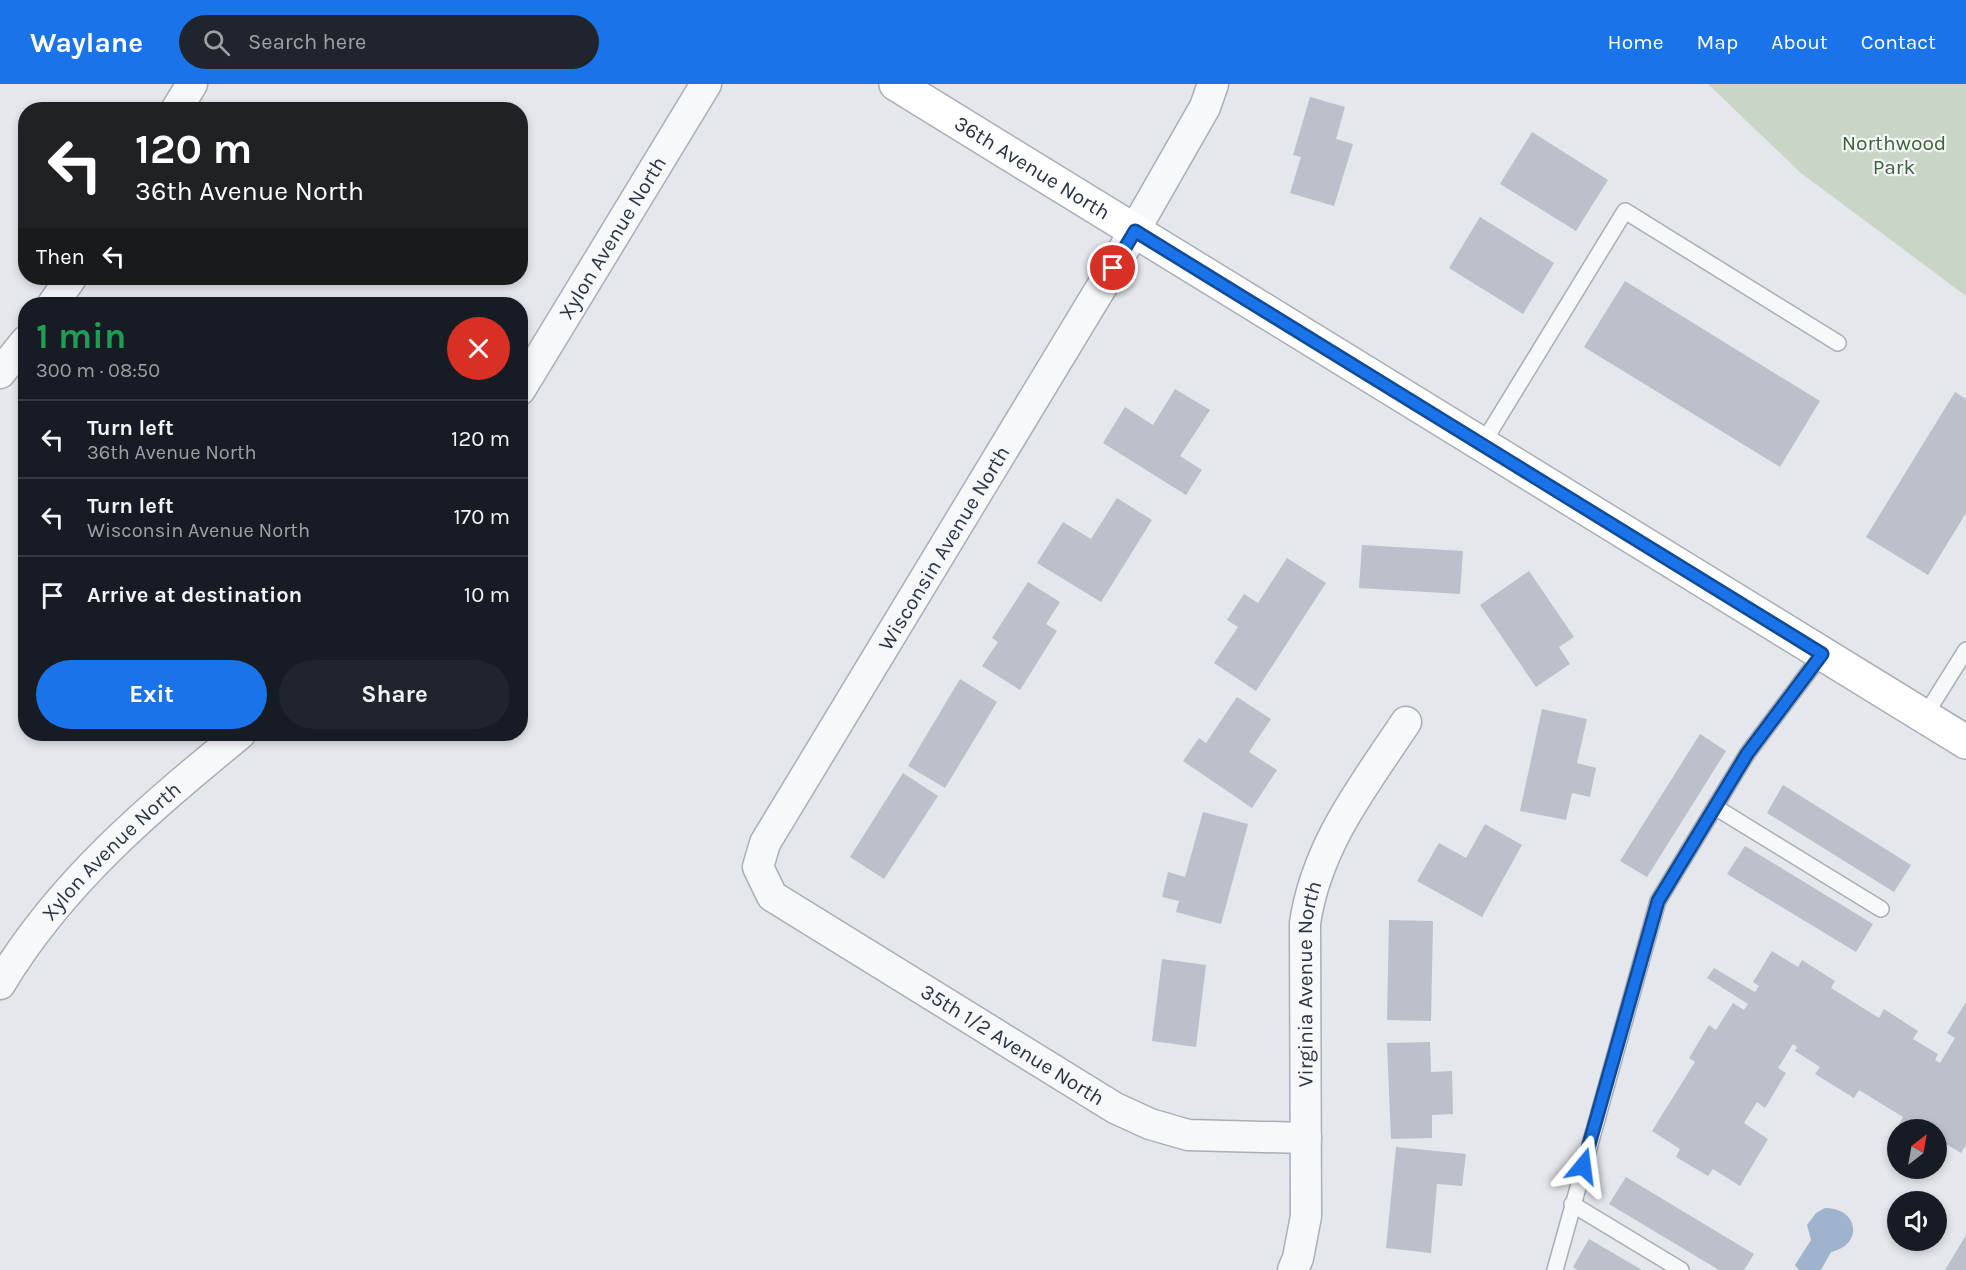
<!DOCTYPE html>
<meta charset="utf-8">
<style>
:root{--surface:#171b24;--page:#20242c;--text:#f1f3f6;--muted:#9ea1a6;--line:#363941;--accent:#1a73e8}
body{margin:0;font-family:Karla,sans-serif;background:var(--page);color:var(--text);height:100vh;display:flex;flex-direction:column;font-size:22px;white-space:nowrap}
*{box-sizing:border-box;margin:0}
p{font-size:20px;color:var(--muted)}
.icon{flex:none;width:33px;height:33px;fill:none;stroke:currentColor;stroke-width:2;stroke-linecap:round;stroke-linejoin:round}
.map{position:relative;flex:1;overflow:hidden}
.panel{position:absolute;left:18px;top:213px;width:510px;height:444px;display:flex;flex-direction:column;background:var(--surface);border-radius:24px;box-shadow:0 3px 9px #0003}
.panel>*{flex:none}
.top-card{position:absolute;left:18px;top:18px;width:510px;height:183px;border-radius:24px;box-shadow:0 3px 9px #0003;background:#202124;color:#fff;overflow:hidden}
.needle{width:39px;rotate:31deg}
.controls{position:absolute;left:1887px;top:1035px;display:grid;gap:12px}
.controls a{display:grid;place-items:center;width:60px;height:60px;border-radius:50%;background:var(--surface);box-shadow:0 3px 9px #0003;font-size:30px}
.pin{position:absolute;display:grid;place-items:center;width:51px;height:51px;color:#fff;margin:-26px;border:3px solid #fff;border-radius:50%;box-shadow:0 2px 6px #0007}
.me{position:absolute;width:66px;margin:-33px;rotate:16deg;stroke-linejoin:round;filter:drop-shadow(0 0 4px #0008)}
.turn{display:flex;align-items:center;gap:21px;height:126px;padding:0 18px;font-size:27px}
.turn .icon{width:78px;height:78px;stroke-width:2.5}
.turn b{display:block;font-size:42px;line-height:51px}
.then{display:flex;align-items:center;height:57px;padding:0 18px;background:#0003;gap:12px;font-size:22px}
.round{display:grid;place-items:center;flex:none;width:63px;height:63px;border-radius:32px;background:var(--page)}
.head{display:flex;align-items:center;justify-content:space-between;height:102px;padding:0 18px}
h1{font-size:36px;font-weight:700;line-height:45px;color:#1e9e55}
.primary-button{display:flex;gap:12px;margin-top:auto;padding:12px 18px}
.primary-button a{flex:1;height:69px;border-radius:36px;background:var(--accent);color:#fff;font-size:24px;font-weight:700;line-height:69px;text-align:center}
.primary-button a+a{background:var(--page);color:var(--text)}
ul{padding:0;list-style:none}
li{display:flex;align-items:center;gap:18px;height:78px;padding:0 18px;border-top:2px solid var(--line)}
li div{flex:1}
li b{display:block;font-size:22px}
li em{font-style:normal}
header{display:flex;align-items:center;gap:36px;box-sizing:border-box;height:84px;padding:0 30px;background:var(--accent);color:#fff}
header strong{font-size:28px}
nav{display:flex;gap:33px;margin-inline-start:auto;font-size:21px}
.search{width:420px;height:54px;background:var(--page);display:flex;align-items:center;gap:15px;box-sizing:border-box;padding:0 21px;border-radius:33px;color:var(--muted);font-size:22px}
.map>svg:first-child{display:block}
.green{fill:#c9d6c5}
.water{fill:#9fb4cc}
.building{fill:#bbc0ca}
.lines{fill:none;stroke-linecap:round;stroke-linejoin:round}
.lane-casing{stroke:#a9aeb7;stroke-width:18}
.street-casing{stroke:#a9aeb7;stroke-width:33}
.secondary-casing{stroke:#a9aeb7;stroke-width:36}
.lane{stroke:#f7f8fa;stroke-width:15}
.street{stroke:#f7f8fa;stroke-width:30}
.secondary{stroke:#fff;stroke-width:33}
.route-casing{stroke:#114b97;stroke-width:15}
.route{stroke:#1a73e8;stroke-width:10}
.labels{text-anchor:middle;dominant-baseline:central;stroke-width:4.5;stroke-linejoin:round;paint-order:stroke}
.park-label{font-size:21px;fill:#3f6138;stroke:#f4f6f9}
.street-label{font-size:21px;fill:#2b3445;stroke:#f4f6f9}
</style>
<header>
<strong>Waylane</strong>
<div class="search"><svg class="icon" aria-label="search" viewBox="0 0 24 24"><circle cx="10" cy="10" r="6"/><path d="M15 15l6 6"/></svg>Search here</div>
<nav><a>Home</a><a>Map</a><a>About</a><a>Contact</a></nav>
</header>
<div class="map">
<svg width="1966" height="1186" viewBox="0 0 1966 1186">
<rect width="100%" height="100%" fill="#e4e7ec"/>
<path class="green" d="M1708 0H1966V212L1801 89Z"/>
<path class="water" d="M1825 1124C1859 1124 1864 1161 1831 1168L1821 1186H1799L1795 1181 1811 1156 1807 1141 1816 1129Z"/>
<g class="building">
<path d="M1310 13 1345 23 1336 55 1353 60 1334 122 1290 109 1301 73 1293 71Z"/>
<path d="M1532 48 1608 96 1576 147 1500 100Z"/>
<path d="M1480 133 1554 179 1523 230 1449 184Z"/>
<path d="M1625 197 1820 317 1780 383 1584 263Z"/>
<path d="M1175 305 1210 326 1180 372 1202 386 1186 411 1103 359 1125 323 1153 341Z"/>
<path d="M1955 308 1966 315V429L1928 491 1866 453Z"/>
<path d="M1117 414 1152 436 1101 518 1037 479 1063 438 1091 455Z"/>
<path d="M1362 461 1463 467 1460 510 1359 504Z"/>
<path d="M1287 474 1326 499 1256 607 1214 579 1238 543 1227 536 1244 510 1258 519Z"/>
<path d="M1529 487 1574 553 1559 563 1570 580 1536 603 1480 521Z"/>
<path d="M1028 498 1060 518 1046 540 1057 547 1020 606 982 582 998 558 992 554Z"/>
<path d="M960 595 997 618 945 704 908 682Z"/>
<path d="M1237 613 1271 635 1249 668 1277 686 1252 724 1183 677 1199 654 1206 659Z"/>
<path d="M1542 625 1587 635 1577 679 1596 684 1590 713 1572 709 1566 736 1520 727Z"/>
<path d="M1700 650 1726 667 1647 793 1620 777Z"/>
<path d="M903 689 938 712 884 795 850 773Z"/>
<path d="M1783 701 1911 781 1894 808 1767 729Z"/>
<path d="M1203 728 1248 740 1221 840 1176 828 1179 817 1162 813 1168 788 1185 793Z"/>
<path d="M1485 740 1522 761 1482 833 1417 797 1439 759 1466 774Z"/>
<path d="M1745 762 1873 840 1856 868 1727 790Z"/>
<path d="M1389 836 1433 837 1431 937 1387 936Z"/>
<path d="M1772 867 1798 883 1802 876 1835 897 1831 904 1879 934 1884 925 1918 947 1913 955 1938 970 1935 976 1940 979 1955 954 1947 949 1966 918V1061L1961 1069 1936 1054V1046H1906L1899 1041 1903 1033 1859 1006 1854 1014 1815 990 1820 983 1795 967 1797 963 1793 960 1778 984 1786 989 1765 1024 1757 1018 1744 1039 1768 1055 1740 1102 1713 1085 1708 1092 1676 1073 1680 1065 1652 1047 1695 978 1689 974 1709 941 1716 946 1733 919 1744 926 1748 920 1707 894 1714 884 1755 908 1759 902 1753 898Z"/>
<path d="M1162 875 1206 881 1196 963 1152 957Z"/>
<path d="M1430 958 1431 988 1452 987 1453 1030 1432 1031V1054L1391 1055 1387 959Z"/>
<path d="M1396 1063 1466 1070 1462 1102 1437 1100 1431 1169 1386 1164Z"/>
<path d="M1626 1093 1754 1170 1744 1186H1719L1609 1120Z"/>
<path d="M1966 1151V1186H1945Z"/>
<path d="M1589 1155 1642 1186H1577L1573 1183Z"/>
</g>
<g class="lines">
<g class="lane-casing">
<g id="lane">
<path d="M1483 359 1625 127 1838 259"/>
<path d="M1924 633 1966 566"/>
<path d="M1715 723 1881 825"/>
<path d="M1572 1120 1681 1186"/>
<path d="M1555 1186 1658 817 1747 670 1822 570"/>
</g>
</g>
<g class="street-casing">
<g id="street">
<path id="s1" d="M1213 0 1205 23 1113 184 765 759 758 783 772 812 1115 1024 1150 1040 1188 1051 1306 1054"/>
<path d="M176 26 192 0"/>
<path d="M53 220 71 194"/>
<path d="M0 289 26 257"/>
<path id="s2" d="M520 306 706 0"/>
<path id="s3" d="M0 900C61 798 150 724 240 650"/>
<path id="s4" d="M1293 1186 1298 1174 1306 1132 1305 839C1317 760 1363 703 1406 638"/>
</g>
</g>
<g class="secondary-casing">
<g id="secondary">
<path id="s5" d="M896 0 1966 658"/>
</g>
</g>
<use href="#lane" class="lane"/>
<use href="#street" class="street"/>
<use href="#secondary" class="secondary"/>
</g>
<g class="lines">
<g class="route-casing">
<path id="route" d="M1113 184 1135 147 1822 570 1747 670 1658 817 1583 1082"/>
</g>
<use href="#route" class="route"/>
</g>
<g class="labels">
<g class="park-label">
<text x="1894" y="59">Northwood<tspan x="1894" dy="24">Park</tspan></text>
</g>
<g class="street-label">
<text stroke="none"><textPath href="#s5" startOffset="160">36th Avenue North</textPath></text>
<text stroke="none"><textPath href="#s2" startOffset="178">Xylon Avenue North</textPath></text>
<text transform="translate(944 464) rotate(-59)">Wisconsin Avenue North</text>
<text stroke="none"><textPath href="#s3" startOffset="174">Xylon Avenue North</textPath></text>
<text stroke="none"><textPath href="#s4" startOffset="288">Virginia Avenue North</textPath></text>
<text stroke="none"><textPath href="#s1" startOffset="1222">35th 1/2 Avenue North</textPath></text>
</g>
</g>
</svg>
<div class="controls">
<a><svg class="needle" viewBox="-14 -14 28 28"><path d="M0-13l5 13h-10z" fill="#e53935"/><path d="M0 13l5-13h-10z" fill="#9ea1a6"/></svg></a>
<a><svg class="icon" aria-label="sound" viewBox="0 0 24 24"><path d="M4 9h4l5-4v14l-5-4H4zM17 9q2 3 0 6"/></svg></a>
</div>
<div class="pin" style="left:1113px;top:184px;background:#d93025"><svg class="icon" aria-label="arrive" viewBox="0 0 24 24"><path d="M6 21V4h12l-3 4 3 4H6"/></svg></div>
<svg class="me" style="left:1583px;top:1082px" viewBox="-20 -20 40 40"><path d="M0-17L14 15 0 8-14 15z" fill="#1a73e8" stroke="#fff" stroke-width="4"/></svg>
<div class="top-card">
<div class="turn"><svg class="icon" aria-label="left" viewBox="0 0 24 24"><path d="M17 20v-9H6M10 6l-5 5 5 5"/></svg><div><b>120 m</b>36th Avenue North</div></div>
<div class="then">Then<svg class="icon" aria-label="left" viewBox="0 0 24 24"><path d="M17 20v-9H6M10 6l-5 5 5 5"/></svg></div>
</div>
<section class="panel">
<div class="head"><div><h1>1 min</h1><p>300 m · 08:50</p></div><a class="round" style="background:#d93025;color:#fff"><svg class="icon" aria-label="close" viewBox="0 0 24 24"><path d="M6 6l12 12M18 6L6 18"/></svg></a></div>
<ul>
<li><svg class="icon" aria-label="left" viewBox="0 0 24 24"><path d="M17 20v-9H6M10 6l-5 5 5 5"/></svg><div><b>Turn left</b><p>36th Avenue North</p></div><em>120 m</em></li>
<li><svg class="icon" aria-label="left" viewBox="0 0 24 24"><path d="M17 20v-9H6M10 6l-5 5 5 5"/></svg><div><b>Turn left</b><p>Wisconsin Avenue North</p></div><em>170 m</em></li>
<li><svg class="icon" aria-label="arrive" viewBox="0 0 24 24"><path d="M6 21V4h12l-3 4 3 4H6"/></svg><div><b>Arrive at destination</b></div><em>10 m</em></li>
</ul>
<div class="primary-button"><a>Exit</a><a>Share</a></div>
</section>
</div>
